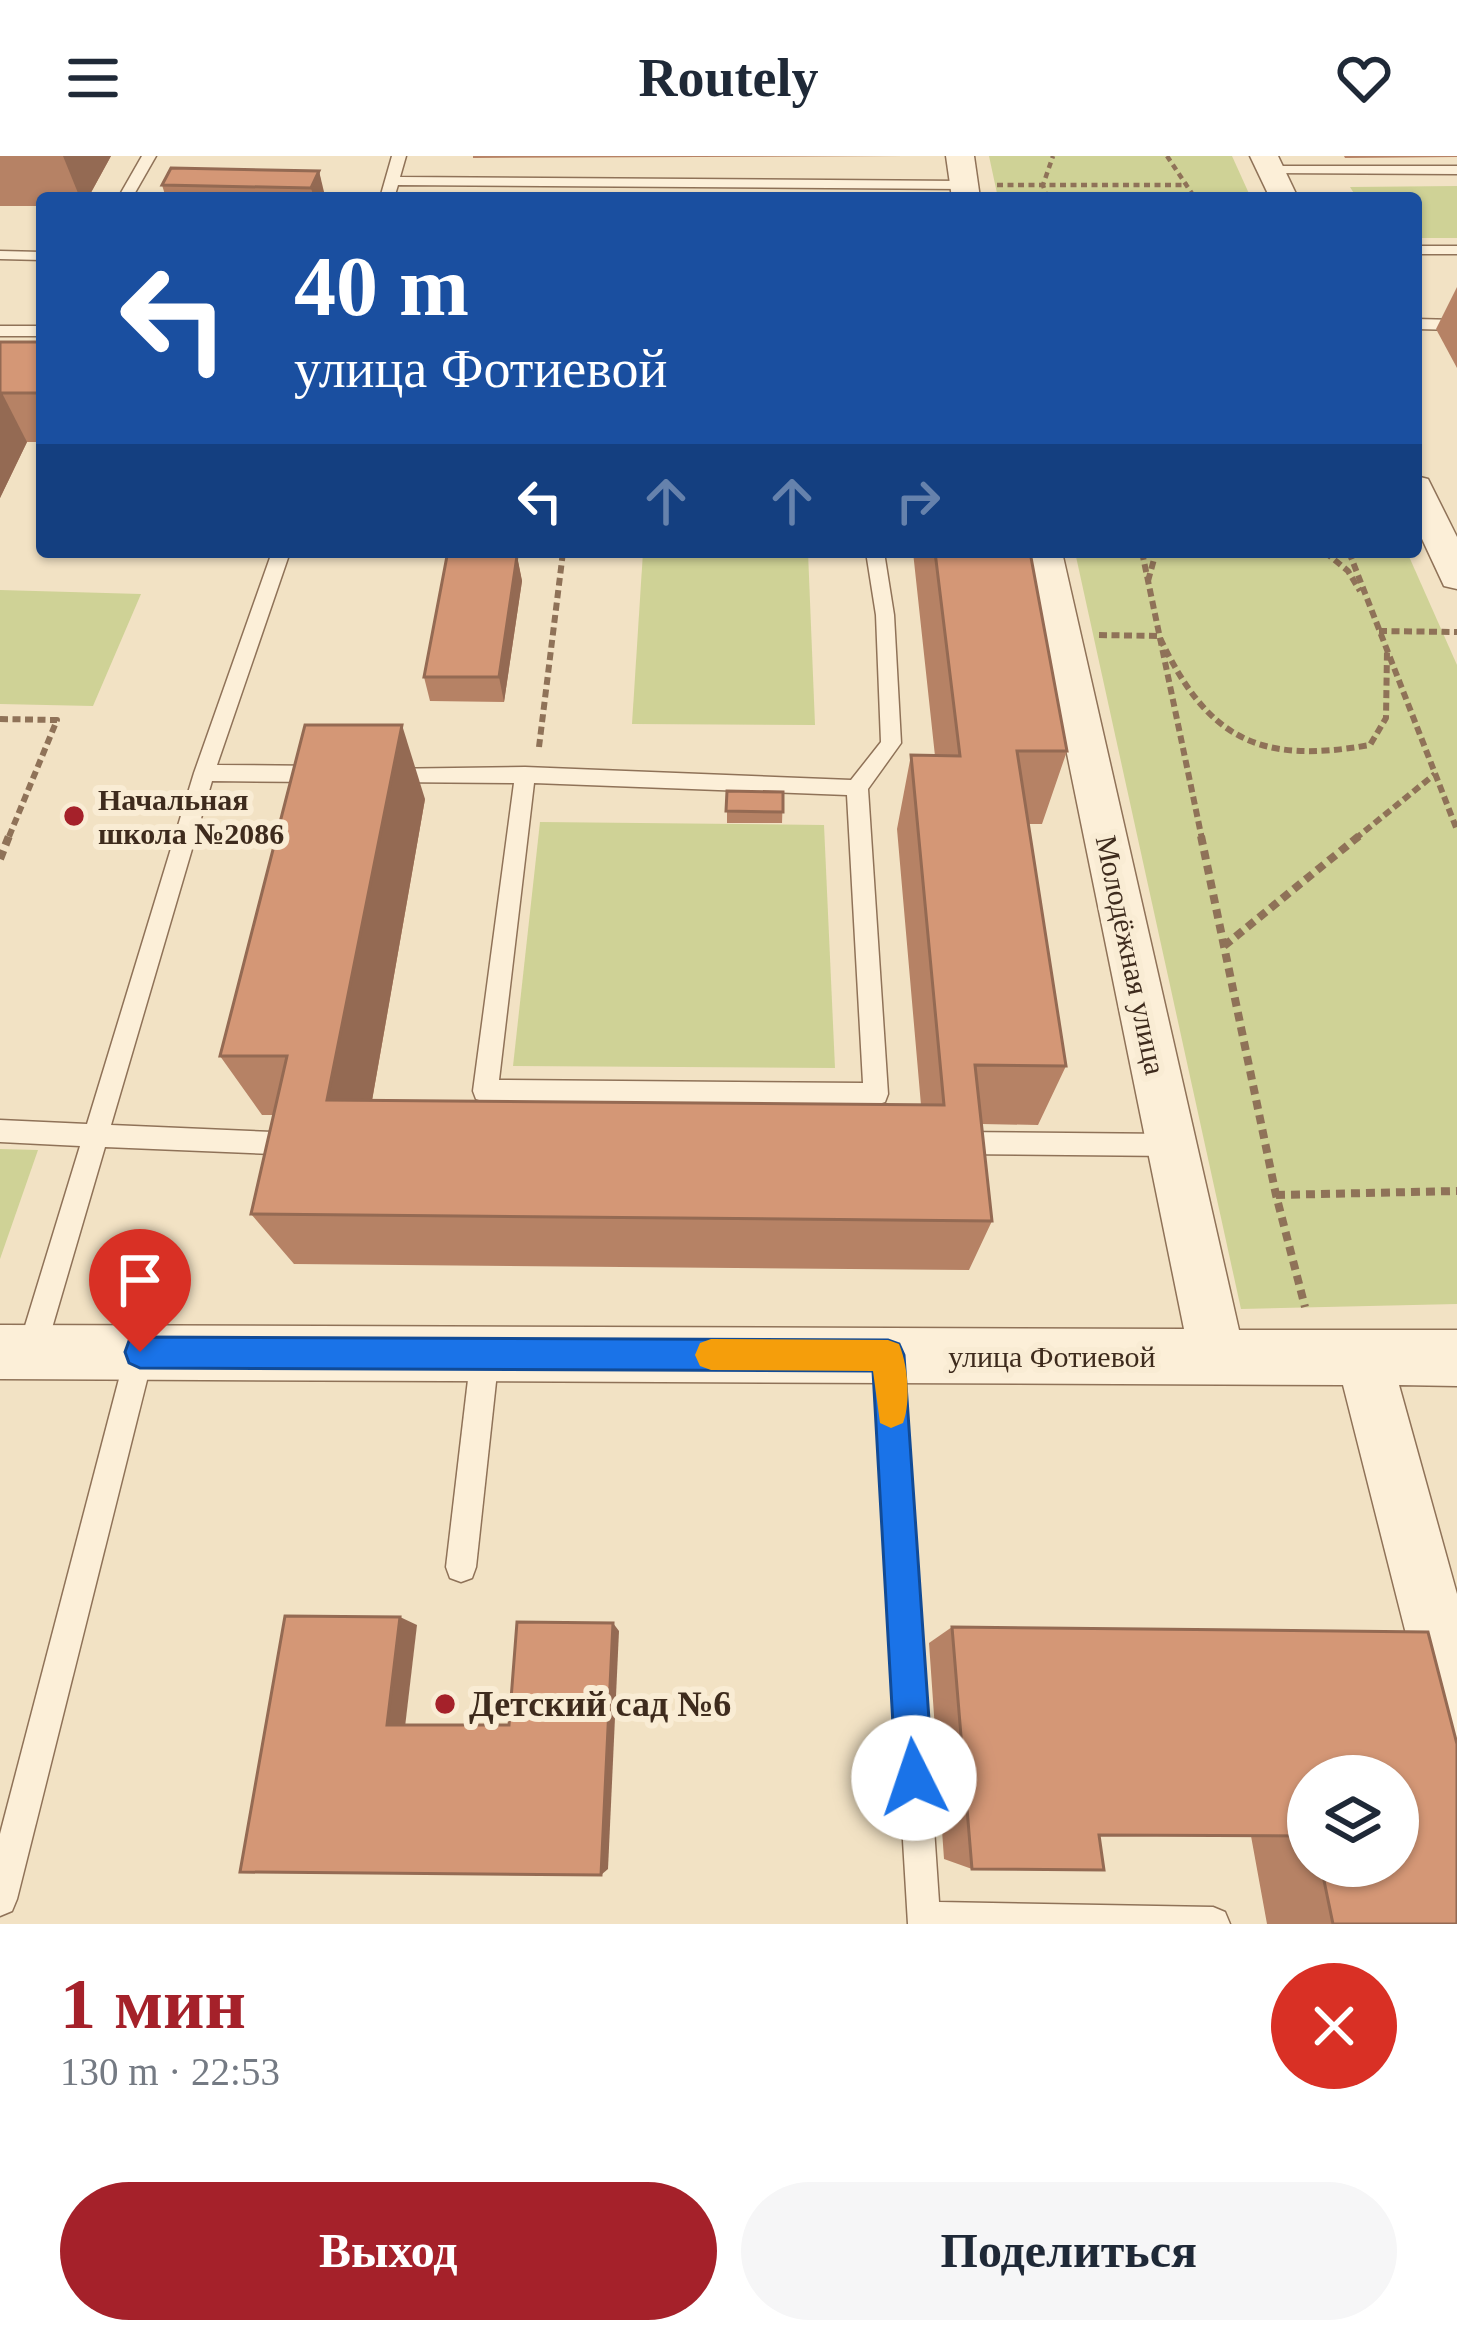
<!DOCTYPE html>
<html lang="ru">
<meta charset="utf-8">
<style>
:root{--surface:#fff;--page:#f6f6f7;--text:#1f2937;--muted:#747a83;--accent:#a5212a}
body{margin:0;font-family:Georgia,serif;background:var(--page);color:var(--text);height:100vh;display:flex;flex-direction:column;font-size:45px;white-space:nowrap}
*{box-sizing:border-box;margin:0}
p{font-size:39px;color:var(--muted)}
.icon{flex:none;width:66px;height:66px;fill:none;stroke:currentColor;stroke-width:2;stroke-linecap:round;stroke-linejoin:round}
.map{position:relative;height:1768px;overflow:hidden}
.drawer{display:flex;flex-direction:column;background:var(--surface);flex:1}
.drawer>*{flex:none}
.banner{position:absolute;left:36px;top:36px;width:1386px;height:366px;border-radius:12px;box-shadow:0 3px 9px #0004;background:#1a4fa0;color:#fff;overflow:hidden}
.tools{position:absolute;left:1287px;top:1599px;display:grid;gap:24px}
.tools a{display:grid;place-items:center;width:132px;height:132px;border-radius:50%;background:var(--surface);box-shadow:0 3px 9px #0004;font-size:60px}
.pin{position:absolute;display:grid;place-items:center;width:102px;height:102px;color:#fff;margin:-123px -51px;border-radius:50% 50% 50% 0;rotate:-45deg;box-shadow:0 0 12px #0007}
.pin .icon{rotate:45deg}
.me{position:absolute;width:132px;margin:-66px;rotate:356deg;stroke-linejoin:round;filter:drop-shadow(0 0 9px #0008)}
.turn{display:flex;align-items:center;gap:42px;height:252px;padding:0 60px;font-size:54px}
.turn .icon{width:156px;height:156px;stroke-width:2.5}
.turn b{display:block;font-size:84px;line-height:102px}
.lanes{display:flex;align-items:center;height:114px;padding:0 60px;background:#0003;justify-content:center;gap:60px;direction:ltr}
.lanes .off{opacity:.35}
.round{display:grid;place-items:center;flex:none;width:126px;height:126px;border-radius:63px;background:var(--page)}
.head{display:flex;align-items:center;justify-content:space-between;height:204px;padding:0 60px}
h1{font-size:72px;font-weight:700;line-height:90px;color:var(--accent)}
.action{display:flex;gap:24px;margin-top:auto;padding:24px 60px}
.action a{flex:1;height:138px;border-radius:72px;background:var(--accent);color:#fff;font-size:48px;font-weight:700;line-height:138px;text-align:center}
.action a+a{background:var(--page);color:var(--text)}
header{display:flex;justify-content:space-between;align-items:center;height:156px;padding:0 60px;background:var(--surface);font-size:54px;font-weight:700}
.map>svg:first-child{display:block}
.green{fill:#cfd296}
.lines{fill:none;stroke-linecap:round;stroke-linejoin:round}
.service-casing{stroke:#8f7258;stroke-width:3}
.minor-casing{stroke:#8f7258;stroke-width:3}
.path-far2{stroke:#8f7258;stroke-width:4.5;stroke-dasharray:6 4.5;stroke-linecap:butt}
.path-far1{stroke:#8f7258;stroke-width:6;stroke-dasharray:8 4.5;stroke-linecap:butt}
.path{stroke:#8f7258;stroke-width:8;stroke-dasharray:9 6;stroke-linecap:butt}
.service{fill:#fcefd8;fill-rule:evenodd}
.minor{fill:#fcefd8;fill-rule:evenodd}
.wall{fill:#b68265;fill-rule:evenodd}
.shaded-wall{fill:#946a53}
.building{fill:#d49776;stroke:#946a53;stroke-width:3}
.route{fill:#1a73e8;stroke:#114b97;stroke-width:3}
.slow{fill:#f59e0b}
.poi-dot{fill:#a5212a;stroke:#f9ecd4;stroke-width:4.5}
.labels{text-anchor:middle;dominant-baseline:central;stroke-width:12;stroke-linejoin:round;paint-order:stroke}
.poi-label{font-size:30px;font-weight:bold;fill:#3e2b1d;stroke:#f9ecd4;text-anchor:start}
.street-label{font-size:30px;fill:#3e2b1d;stroke:#f9ecd4}
.near-poi-label{font-size:36px;font-weight:bold;fill:#3e2b1d;stroke:#f9ecd4;text-anchor:start}
</style>
<header><svg class="icon" aria-label="menu" viewBox="0 0 24 24"><path d="M4 6h16M4 12h16M4 18h16"/></svg>Routely<svg class="icon" aria-label="heart" viewBox="0 0 24 24"><path d="M12 20l-8-8c-3-5 5-10 8-4 3-6 11-1 8 4z"/></svg></header>
<div class="map">
<svg width="1457" height="1768" viewBox="0 0 1457 1768">
<rect width="100%" height="100%" fill="#f2e2c4"/>
<g class="green">
<path d="M989 0H1232L1251 42H998Z"/>
<path d="M1457 30V82H1416V42H1357L1350 31Z"/>
<path d="M643 396H808L815 569 632 568Z"/>
<path d="M1075 396H1407L1457 509V1148L1241 1153Z"/>
<path d="M0 434 141 438 93 550 0 548Z"/>
<path d="M540 666 824 669 835 912 513 910Z"/>
<path d="M0 993 38 994 0 1103Z"/>
</g>
<g class="lines">
<g class="service-casing">
<g id="service">
<path d="M142 0H156L132 42H118Z"/>
<path d="M392 0H406L400 21 963 25 970 29 963 33 398 29 394 42H380Z"/>
<path d="M1271 10H1457V18L1266 17 1264 14Z"/>
<rect x="1416" y="90" width="41" height="8"/>
<path d="M0 95 42 96V104L0 103Z"/>
<path d="M1416 163 1457 164V174L1416 173Z"/>
<rect x="0" y="170" width="42" height="10"/>
<path d="M272 396H290L217 609 322 610 332 618 322 626 212 625 111 969 297 977 306 980 310 988 306 996 297 999 105 991 45 1196 41 1206 31 1210 21 1206 17 1196 80 990 0 986V964L87 968 194 617Z"/>
<path d="M866 396H884L894 459 901 587 868 633 888 938 885 946 876 949 485 946 476 943 473 935 514 627 387 626 380 623 377 618 380 613 525 611 851 624 881 586 876 459ZM534 627 847 639 863 927 499 924Z"/>
<path d="M956 976 1172 978 1181 981 1185 989 1181 997 1172 1000 956 998 947 995 943 987 947 979Z"/>
<path d="M140 1182 150 1186 154 1196 17 1743 12 1755 0 1760V1678L126 1196 130 1186Z"/>
<path d="M485 1184 495 1188 499 1198 476 1411 472 1422 461 1426 450 1422 446 1411 471 1198 475 1188Z"/>
<path d="M888 1185 898 1189 902 1199 939 1746 1213 1751 1225 1756 1230 1768H908L874 1199 878 1189Z"/>
</g>
</g>
<g class="minor-casing">
<g id="minor">
<path d="M946 0H974L980 42H952Z"/>
<path d="M1250 0H1278L1298 42H1270Z"/>
<path d="M1416 320 1428 323 1457 381V433L1444 430 1416 370Z"/>
<path d="M1026 396H1062L1239 1174H1457V1230L1399 1229 1457 1438V1585L1434 1576 1425 1553 1343 1229 0 1223V1169L1184 1173Z"/>
</g>
</g>
<g class="path-far2">
<path d="M1167 0 1195 42"/>
<path d="M997 29H1188"/>
<path d="M1047 42 1043 29 1053 0"/>
</g>
<g class="path-far1">
<path d="M1142 396 1202 683"/>
<path d="M1325 396 1348 415 1360 435"/>
<path d="M1349 396 1457 674"/>
<path d="M1148 425 1156 396"/>
<path d="M1379 475 1457 476"/>
<path d="M1099 479 1159 480C1207 582 1257 609 1370 589L1386 562 1387 495"/>
<path d="M0 563 57 564 8 683"/>
<path d="M539 591 563 396"/>
<path d="M1355 683 1435 618"/>
</g>
<g class="path">
<path d="M1201 680 1276 1039 1305 1151"/>
<path d="M0 703 9 680"/>
<path d="M1224 790 1359 680"/>
<path d="M1276 1039 1457 1035"/>
</g>
<use href="#service" class="service"/>
<use href="#minor" class="minor"/>
</g>
<g class="wall">
<path d="M0 0H111L88 42H42V50H0Z"/>
<path d="M473 0H906L473 2Z"/>
<path d="M1344 0H1457V1L1345 2Z"/>
<path d="M319 15 324 42H166L162 29Z"/>
<path d="M1457 131V212L1436 173Z"/>
<path d="M0 186H42V286H27L0 342Z"/>
<path d="M913 396H1030L1067 595 1042 668H1028L1066 910 1038 969 982 968 992 1065 969 1114 294 1108 251 1058 274 959H262L220 900 425 643 372 945 921 949 897 673 911 599 935 600Z"/>
<path d="M517 400 522 425 504 546 430 545 424 521Z"/>
<path d="M727 635 783 636 782 667H727Z"/>
<path d="M952 1471 1428 1476 1457 1768H1267L1251 1680 1099 1679 972 1713 944 1703 929 1487ZM1308 1620 1398 1710H1308Z"/>
</g>
<g class="shaded-wall">
<path d="M63 0H111L88 42H80Z"/>
<path d="M319 15 325 40 324 42H314L311 32Z"/>
<path d="M2 237 27 286 0 342V241Z"/>
<path d="M517 400 522 425 504 546 499 521Z"/>
<path d="M402 569 425 643 362 1001 327 944Z"/>
<path d="M400 1461 417 1469 405 1571 387 1569Z"/>
<path d="M613 1467 619 1475 608 1713 601 1719Z"/>
</g>
<g class="building">
<path d="M171 12 319 15 311 32 162 29Z"/>
<path d="M0 186H42V237H2L0 241Z"/>
<path d="M935 396H1030L1067 595H1017L1066 910 975 909 992 1065 251 1058 287 900H220L305 569H402L327 944 944 949 911 599 960 600Z"/>
<path d="M447 400H517L499 521H424Z"/>
<path d="M727 635 783 636V656L726 655Z"/>
<path d="M285 1460 400 1461 387 1569H509L517 1466 613 1467 601 1719 240 1716Z"/>
<path d="M952 1471 1428 1476 1457 1588V1768H1333L1321 1710H1398V1620H1308V1680L1099 1679 1104 1714 972 1713Z"/>
</g>
<path class="route" d="M140 1181 888 1184 899 1188 904 1199 933 1622 928 1635 914 1640 901 1635 896 1622 873 1215 140 1212 129 1207 125 1196 129 1185Z"/>
<path class="slow" d="M711 1183 888 1184 899 1188C908 1209 911 1246 903 1267L891 1272 880 1267 873 1215 711 1214 700 1210 695 1199 700 1187Z"/>
<g class="poi-dot">
<circle cx="74" cy="660" r="12"/>
<circle cx="445" cy="1548" r="12"/>
</g>
<g class="labels">
<g class="poi-label">
<text x="98" y="643">Начальная<tspan x="98" dy="34">школа №2086</tspan></text>
</g>
<g class="street-label">
<text transform="translate(1131 799) rotate(78)">Молодёжная улица</text>
<text x="1052" y="1200">улица Фотиевой</text>
</g>
<g class="near-poi-label">
<text x="469" y="1548">Детский сад №6</text>
</g>
</g>
</svg>
<div class="tools">
<a><svg class="icon" aria-label="layers" viewBox="0 0 24 24"><path d="M12 4l9 5-9 5-9-5zM3 14l9 5 9-5"/></svg></a>
</div>
<div class="pin" style="left:140px;top:1196px;background:#d93025"><svg class="icon" aria-label="arrive" viewBox="0 0 24 24"><path d="M6 21V4h12l-3 4 3 4H6"/></svg></div>
<svg class="me" style="left:914px;top:1622px" viewBox="-20 -20 40 40"><circle r="19" fill="#fff"/><path d="M0-13L10 11 0 6-10 11z" fill="#1a73e8"/></svg>
<div class="banner">
<div class="turn"><svg class="icon" aria-label="left" viewBox="0 0 24 24"><path d="M17 20v-9H6M10 6l-5 5 5 5"/></svg><div><b>40 m</b>улица Фотиевой</div></div>
<div class="lanes"><svg class="icon" aria-label="left" viewBox="0 0 24 24"><path d="M17 20v-9H6M10 6l-5 5 5 5"/></svg><svg class="icon off" aria-label="ahead" viewBox="0 0 24 24"><path d="M12 20V5M6 11l6-6 6 6"/></svg><svg class="icon off" aria-label="ahead" viewBox="0 0 24 24"><path d="M12 20V5M6 11l6-6 6 6"/></svg><svg class="icon off" aria-label="right" viewBox="0 0 24 24"><path d="M7 20v-9h11M14 6l5 5-5 5"/></svg></div>
</div>
</div>
<section class="drawer">
<div class="head"><div><h1>1 мин</h1><p>130 m · 22:53</p></div><a class="round" style="background:#d93025;color:#fff"><svg class="icon" aria-label="close" viewBox="0 0 24 24"><path d="M6 6l12 12M18 6L6 18"/></svg></a></div>
<div class="action"><a>Выход</a><a>Поделиться</a></div>
</section>
